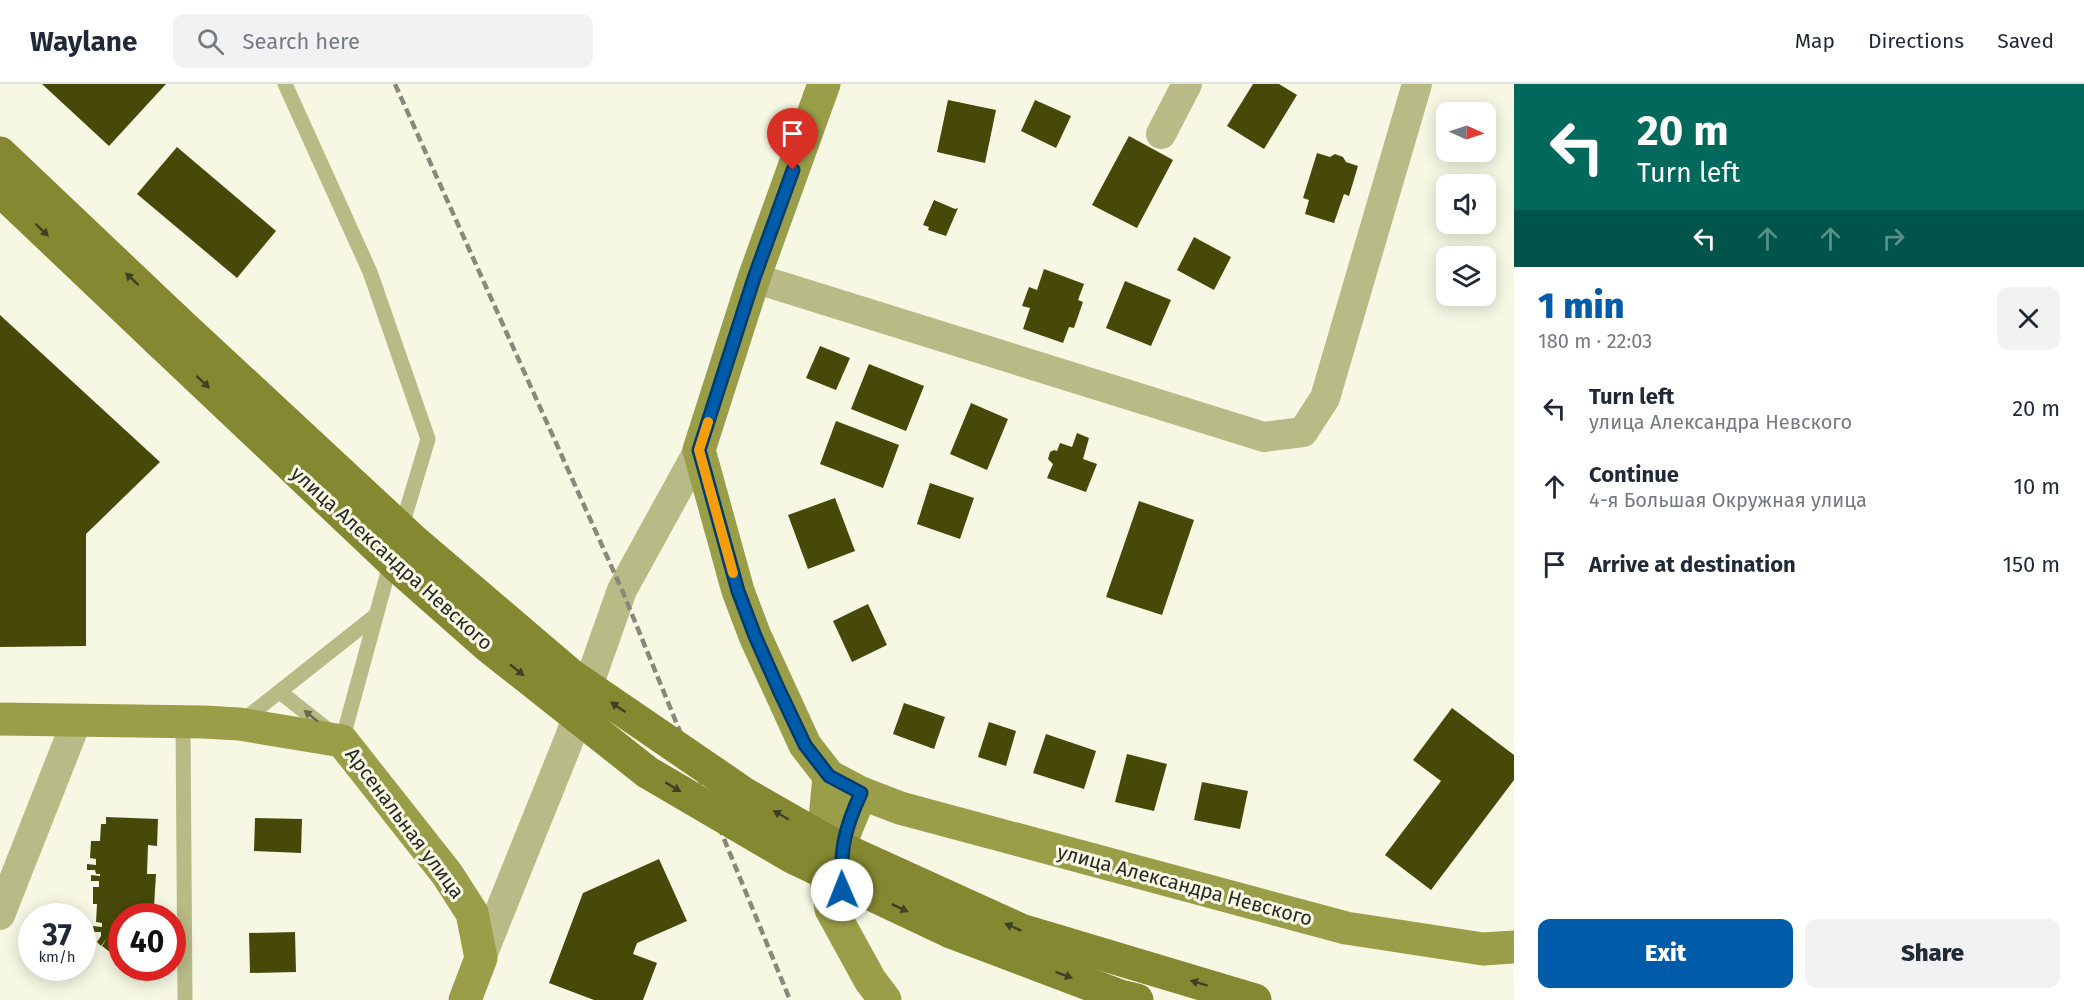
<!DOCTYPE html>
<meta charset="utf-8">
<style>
:root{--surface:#fff;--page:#f2f2f3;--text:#1f2937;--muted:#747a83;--line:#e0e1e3;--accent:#005ca9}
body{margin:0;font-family:"Fira Sans",sans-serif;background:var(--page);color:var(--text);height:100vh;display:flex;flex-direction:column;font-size:22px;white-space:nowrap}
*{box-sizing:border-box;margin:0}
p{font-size:20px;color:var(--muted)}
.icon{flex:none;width:33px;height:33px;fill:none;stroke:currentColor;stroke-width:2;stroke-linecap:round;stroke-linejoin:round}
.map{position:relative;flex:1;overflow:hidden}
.drawer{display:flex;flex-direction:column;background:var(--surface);width:570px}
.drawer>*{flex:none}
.guide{background:#00695c;color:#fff;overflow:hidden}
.needle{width:39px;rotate:93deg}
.buttons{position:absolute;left:1436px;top:18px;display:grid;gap:12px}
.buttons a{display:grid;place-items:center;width:60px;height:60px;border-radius:12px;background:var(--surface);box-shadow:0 3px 15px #0003;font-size:30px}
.speed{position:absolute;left:18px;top:819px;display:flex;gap:12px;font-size:30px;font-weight:700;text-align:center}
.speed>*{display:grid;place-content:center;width:78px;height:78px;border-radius:50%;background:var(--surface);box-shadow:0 3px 15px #0003;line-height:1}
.speed small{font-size:15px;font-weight:400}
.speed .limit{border:9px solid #d22;background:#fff;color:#111}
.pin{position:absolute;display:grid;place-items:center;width:51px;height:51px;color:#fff;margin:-62px -26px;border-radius:50% 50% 50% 0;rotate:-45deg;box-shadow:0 0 6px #0007}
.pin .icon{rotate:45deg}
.me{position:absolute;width:66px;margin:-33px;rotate:359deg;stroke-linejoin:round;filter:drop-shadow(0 0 4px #0008)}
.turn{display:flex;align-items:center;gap:21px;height:126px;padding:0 24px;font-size:27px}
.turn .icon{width:78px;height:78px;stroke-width:2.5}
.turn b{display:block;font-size:42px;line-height:51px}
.lanes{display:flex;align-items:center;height:57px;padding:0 24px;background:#0003;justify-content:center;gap:30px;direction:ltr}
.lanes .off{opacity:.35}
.round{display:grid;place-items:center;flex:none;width:63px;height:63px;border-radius:12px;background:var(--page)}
.head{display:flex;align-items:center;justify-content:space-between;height:102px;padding:0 24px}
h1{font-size:36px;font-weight:800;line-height:45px;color:var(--accent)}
.primary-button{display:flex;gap:12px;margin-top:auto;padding:12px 24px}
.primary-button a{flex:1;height:69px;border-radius:12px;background:var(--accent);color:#fff;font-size:24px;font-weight:800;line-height:69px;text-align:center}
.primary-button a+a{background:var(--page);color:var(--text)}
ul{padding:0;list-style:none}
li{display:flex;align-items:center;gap:18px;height:78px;padding:0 24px}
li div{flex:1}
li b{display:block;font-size:22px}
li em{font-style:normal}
header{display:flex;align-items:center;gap:36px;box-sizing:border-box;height:84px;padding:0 30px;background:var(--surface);border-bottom:2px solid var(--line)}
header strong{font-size:28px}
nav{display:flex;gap:33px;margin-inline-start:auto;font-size:21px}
.search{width:420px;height:54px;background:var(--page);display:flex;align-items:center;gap:15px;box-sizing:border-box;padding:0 21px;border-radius:12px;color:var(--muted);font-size:22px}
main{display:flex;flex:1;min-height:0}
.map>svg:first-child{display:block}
.building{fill:#474909}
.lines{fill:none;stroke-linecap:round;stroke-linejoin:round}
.lane{stroke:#b8bb85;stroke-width:15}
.street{stroke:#b8bb85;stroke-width:30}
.secondary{stroke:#9a9e48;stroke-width:33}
.primary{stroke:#848830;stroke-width:33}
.rail{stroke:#87897c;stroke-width:4.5;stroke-dasharray:9 4.5;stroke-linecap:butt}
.primary-bridge{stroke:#848830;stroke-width:33}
.oneway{fill:#3f4126}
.oneway2{fill:#696b4f}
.route-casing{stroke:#003c6e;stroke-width:15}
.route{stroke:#005ca9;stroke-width:10}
.slow{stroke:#f59e0b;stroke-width:10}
.labels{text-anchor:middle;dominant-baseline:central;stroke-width:6;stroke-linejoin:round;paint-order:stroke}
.street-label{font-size:20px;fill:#282922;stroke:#f6f8e4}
</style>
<header>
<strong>Waylane</strong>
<div class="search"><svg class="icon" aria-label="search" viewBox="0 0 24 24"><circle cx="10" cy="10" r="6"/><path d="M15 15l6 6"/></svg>Search here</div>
<nav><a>Map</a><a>Directions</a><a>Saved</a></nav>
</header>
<main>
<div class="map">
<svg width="1514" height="916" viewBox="0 0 1514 916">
<rect width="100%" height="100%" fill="#f6f8e4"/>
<g class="building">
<path d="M42 0H166L109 62Z"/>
<path d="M1253 0H1279L1297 11 1264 65 1227 42Z"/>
<path d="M948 16 996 26 985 79 937 68Z"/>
<path d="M1035 16 1071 32 1056 64 1021 47Z"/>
<path d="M1129 52 1173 76 1137 144 1092 121Z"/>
<path d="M177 63 276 147 237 194 137 110Z"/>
<path d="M1317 69 1330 73 1335 70 1343 73 1346 78 1358 82 1349 112 1344 110 1334 139 1305 130 1309 116 1303 114Z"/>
<path d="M934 116 955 125 958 124 946 152 928 146 929 143 923 141Z"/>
<path d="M1194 153 1231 173 1214 206 1177 186Z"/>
<path d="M1044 185 1084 200 1078 216 1083 218 1074 244 1069 243 1063 259 1023 245 1030 224 1022 222 1029 203 1037 206Z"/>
<path d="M1125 197 1171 216 1151 262 1106 244Z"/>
<path d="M0 231 160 378 86 450V562L0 563Z"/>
<path d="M820 262 850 274 836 306 806 294Z"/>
<path d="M869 280 924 302 906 347 851 325Z"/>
<path d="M971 319 1008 335 987 386 950 370Z"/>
<path d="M836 337 899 361 883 404 820 380Z"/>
<path d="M1077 349 1089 354 1083 375 1097 380 1086 408 1047 394 1053 380 1048 375 1050 368 1054 366 1057 367 1060 359 1072 363Z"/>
<path d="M930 399 974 414 960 455 917 440Z"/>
<path d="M835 414 855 467 808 485 788 431Z"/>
<path d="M1139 417 1194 436 1162 531 1106 513Z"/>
<path d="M868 520 887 561 852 578 833 537Z"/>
<path d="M904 619 945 633 934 665 893 650Z"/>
<path d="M1452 624 1514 671V696L1431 806 1385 771 1441 697 1413 676Z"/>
<path d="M989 638 1016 647 1006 682 978 673Z"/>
<path d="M1046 650 1096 667 1084 705 1033 689Z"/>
<path d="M1127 670 1167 680 1154 727 1115 718Z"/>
<path d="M1202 698 1248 707 1240 745 1194 736Z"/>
<path d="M106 733 158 735 157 762 148 761 147 790H156L154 823H150L149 832H122V877L102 862 107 854 101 862 97 858 101 852V848H93V842L102 843V839L96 838 97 820H93V803H99V797H91V791L100 792V790H96L95 786H87V780L96 781V775L90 774 91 757H100L101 740H106Z"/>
<path d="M255 734 302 735 301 769 254 767Z"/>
<path d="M659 775 687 837 637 859 633 870 657 879 643 916H594L549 899 583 809Z"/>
<path d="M295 848 296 888 250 889 249 849Z"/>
</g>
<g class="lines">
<g class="lane">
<path d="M285 0 370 188 428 355 401 445"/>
<path d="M280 608 342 657 391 477"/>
<path d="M183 638 185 916"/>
<path d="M241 638 375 532"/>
</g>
<g class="street">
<path d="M1161 50 1187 0"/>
<path d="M754 194 1264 353 1303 348 1325 314 1417 0"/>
<path d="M0 831 77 636"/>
<path d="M481 874 570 653 622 506 699 366"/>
</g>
<g class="secondary">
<path d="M824 0 754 194 699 366 738 507 755 552 805 661 829 692 861 709 900 724 1346 844 1483 865 1514 863"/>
<path d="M0 635 204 638 239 640 342 657 447 790 472 829 481 874 465 916"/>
<path d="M829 692 825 735V789L831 825 870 896 885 916"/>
<path d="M842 782 843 753 861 709"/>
</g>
<g class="primary">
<path d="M0 69 175 235"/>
<path d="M0 106 160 258"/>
<path d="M951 848 1120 912 1137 916"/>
</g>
<path class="rail" d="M395 0 622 506 790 916"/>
<g class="primary-bridge">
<path d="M175 235 414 457 571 591 745 710 834 761 1021 846 1255 916"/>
<path d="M160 258 397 482 489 563 647 688 792 773 951 848"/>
</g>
</g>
<defs><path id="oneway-solid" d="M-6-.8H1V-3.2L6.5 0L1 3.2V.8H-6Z" transform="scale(1.5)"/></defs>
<g class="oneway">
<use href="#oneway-solid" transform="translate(42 146) rotate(44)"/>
<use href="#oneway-solid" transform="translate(132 195) rotate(-137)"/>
<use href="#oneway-solid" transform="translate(203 298) rotate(43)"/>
<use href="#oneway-solid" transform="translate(517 586) rotate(39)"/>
<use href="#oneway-solid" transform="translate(618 623) rotate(-146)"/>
<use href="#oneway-solid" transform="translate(673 703) rotate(31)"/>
<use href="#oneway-solid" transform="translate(781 731) rotate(-150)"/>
<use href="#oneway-solid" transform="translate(900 824) rotate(25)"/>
<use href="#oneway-solid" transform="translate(1013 843) rotate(-156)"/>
<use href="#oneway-solid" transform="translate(1064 891) rotate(20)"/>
<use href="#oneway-solid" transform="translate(1199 899) rotate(-163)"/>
</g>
<use class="oneway2" href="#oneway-solid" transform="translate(311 632) rotate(-141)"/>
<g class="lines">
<g class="route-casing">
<path id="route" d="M793 86 754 194 699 366 738 507 755 552 778 604 805 661 829 692 861 709C844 746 840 765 842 806"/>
</g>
<use href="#route" class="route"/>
<path class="slow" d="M708 338 699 366 733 489"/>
</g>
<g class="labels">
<g class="street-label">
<text transform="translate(392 474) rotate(42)">улица Александра Невского</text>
<text transform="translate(405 739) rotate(53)">Арсенальная улица</text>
<text transform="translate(1185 801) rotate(15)">улица Александра Невского</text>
</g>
</g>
</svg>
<div class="buttons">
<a><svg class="needle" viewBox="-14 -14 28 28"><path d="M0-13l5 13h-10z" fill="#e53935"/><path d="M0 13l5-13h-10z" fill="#747a83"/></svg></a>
<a><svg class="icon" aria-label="sound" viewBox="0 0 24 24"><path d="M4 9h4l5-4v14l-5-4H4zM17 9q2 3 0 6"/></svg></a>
<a><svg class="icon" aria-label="layers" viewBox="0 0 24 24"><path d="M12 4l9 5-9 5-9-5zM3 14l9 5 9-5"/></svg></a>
</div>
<div class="speed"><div>37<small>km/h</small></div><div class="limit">40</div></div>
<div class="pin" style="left:793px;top:86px;background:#d93025"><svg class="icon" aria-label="arrive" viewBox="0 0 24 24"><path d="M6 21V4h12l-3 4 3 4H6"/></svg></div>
<svg class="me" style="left:842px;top:806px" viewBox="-20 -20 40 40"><circle r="19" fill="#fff"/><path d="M0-13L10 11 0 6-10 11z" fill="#005ca9"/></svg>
</div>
<section class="drawer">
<div class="guide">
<div class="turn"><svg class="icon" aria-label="left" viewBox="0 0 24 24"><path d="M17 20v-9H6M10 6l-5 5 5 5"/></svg><div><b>20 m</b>Turn left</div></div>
<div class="lanes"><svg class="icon" aria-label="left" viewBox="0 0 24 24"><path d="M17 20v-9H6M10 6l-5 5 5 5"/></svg><svg class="icon off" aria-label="ahead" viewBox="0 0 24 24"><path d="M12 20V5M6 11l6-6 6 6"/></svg><svg class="icon off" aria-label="ahead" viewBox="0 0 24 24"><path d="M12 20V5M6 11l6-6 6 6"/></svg><svg class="icon off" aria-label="right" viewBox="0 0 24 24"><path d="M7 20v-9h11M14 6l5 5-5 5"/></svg></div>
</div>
<div class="head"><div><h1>1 min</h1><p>180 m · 22:03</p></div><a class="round"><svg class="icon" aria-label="close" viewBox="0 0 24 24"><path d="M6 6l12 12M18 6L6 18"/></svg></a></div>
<ul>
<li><svg class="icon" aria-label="left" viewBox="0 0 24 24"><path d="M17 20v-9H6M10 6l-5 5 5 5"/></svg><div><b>Turn left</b><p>улица Александра Невского</p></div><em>20 m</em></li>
<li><svg class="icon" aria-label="ahead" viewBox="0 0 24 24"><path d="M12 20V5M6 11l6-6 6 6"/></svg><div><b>Continue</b><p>4-я Большая Окружная улица</p></div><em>10 m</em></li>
<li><svg class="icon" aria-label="arrive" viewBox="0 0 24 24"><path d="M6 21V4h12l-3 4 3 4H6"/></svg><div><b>Arrive at destination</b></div><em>150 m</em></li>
</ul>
<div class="primary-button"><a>Exit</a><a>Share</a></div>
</section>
</main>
